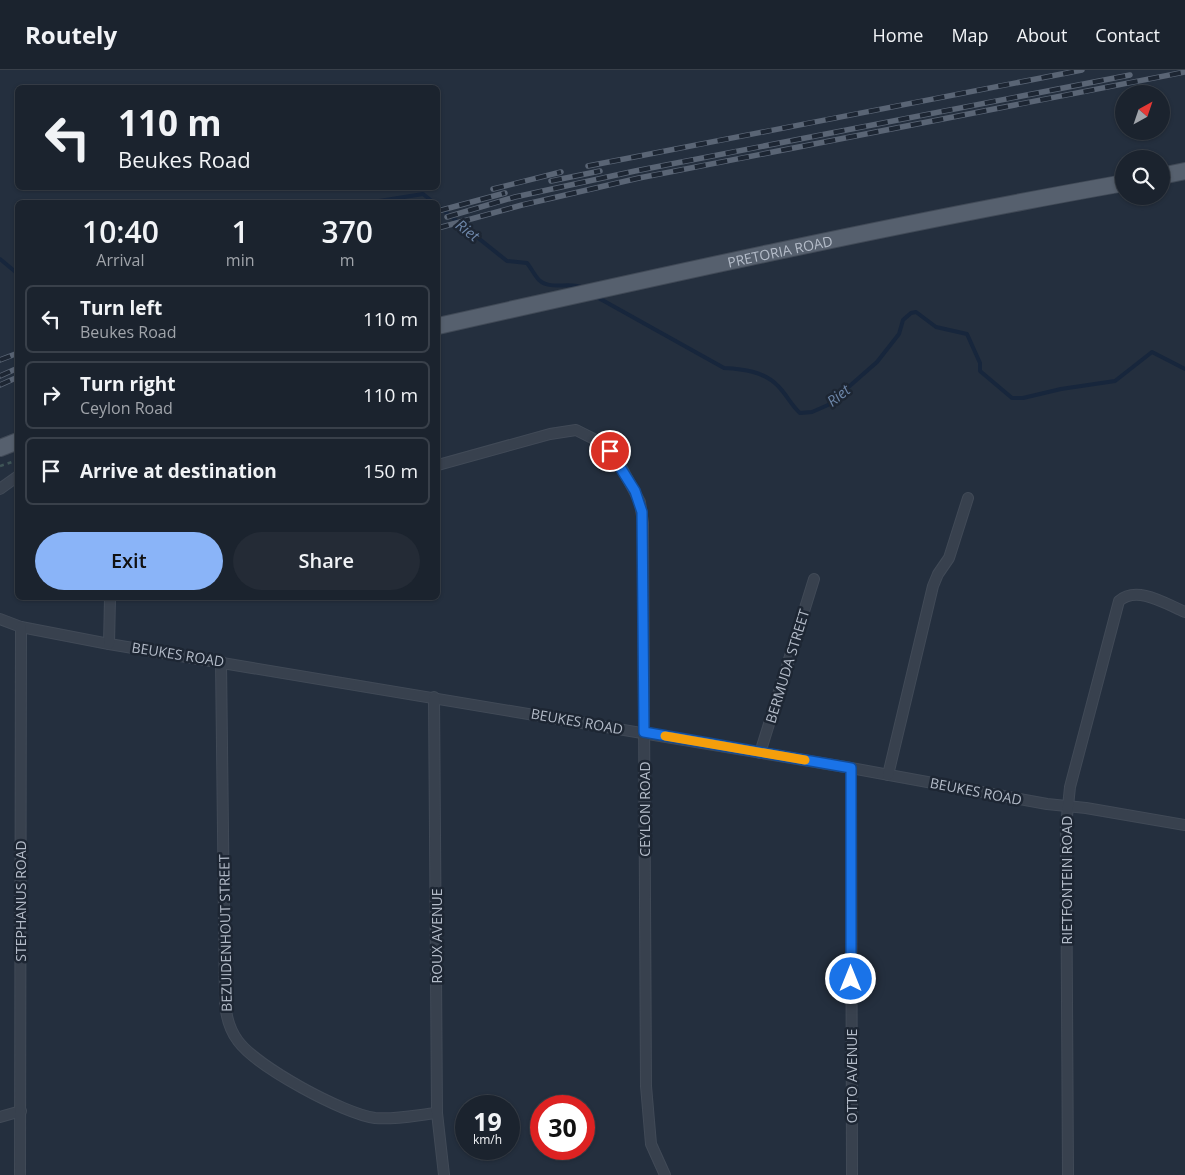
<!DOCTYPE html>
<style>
:root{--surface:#1b232e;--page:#242b36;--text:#f1f3f6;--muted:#a0a4aa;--line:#39404a;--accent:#8ab4f8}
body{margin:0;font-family:"Open Sans",sans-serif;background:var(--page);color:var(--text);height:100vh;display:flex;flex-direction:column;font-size:19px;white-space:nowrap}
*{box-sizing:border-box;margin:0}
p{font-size:16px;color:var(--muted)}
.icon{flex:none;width:28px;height:28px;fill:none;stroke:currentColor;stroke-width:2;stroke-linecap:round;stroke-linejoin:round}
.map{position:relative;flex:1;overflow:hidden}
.side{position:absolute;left:15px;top:130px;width:425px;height:400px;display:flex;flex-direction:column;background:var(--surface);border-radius:8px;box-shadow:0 1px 4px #0004,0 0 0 1px var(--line)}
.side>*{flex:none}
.top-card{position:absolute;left:15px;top:15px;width:425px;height:105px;border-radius:8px;box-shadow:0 1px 4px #0004,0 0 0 1px var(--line);background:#1b232e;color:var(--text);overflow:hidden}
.needle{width:32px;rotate:40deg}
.tools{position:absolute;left:1115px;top:15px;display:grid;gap:10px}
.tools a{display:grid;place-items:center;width:55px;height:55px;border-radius:50%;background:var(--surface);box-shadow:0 1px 4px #0004,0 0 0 1px var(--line);font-size:25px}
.speed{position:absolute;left:455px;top:1025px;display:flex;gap:10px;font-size:25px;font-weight:700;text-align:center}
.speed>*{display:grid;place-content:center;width:65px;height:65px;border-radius:50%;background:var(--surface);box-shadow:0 1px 4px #0004,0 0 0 1px var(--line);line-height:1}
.speed small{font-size:12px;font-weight:400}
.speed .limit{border:8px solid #d22;background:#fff;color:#111}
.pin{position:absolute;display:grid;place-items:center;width:42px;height:42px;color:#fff;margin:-21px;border:2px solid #fff;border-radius:50%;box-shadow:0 1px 5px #0007}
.me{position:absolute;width:55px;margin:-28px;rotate:0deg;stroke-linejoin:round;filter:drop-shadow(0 0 4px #0008)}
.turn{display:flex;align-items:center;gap:18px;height:105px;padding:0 20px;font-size:22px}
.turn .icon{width:65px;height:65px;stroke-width:2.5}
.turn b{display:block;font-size:35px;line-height:42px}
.eta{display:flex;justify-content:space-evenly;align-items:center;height:85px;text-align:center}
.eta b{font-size:30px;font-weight:600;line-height:35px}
.button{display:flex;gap:10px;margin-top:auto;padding:10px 20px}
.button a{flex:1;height:58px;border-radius:30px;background:var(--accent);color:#111;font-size:20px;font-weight:600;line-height:58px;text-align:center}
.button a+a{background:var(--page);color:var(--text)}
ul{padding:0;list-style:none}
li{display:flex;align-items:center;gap:15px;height:68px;margin:0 10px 8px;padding:0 10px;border:2px solid var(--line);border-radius:8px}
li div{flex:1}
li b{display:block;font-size:19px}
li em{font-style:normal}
header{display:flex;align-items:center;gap:30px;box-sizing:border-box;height:70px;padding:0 25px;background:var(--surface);border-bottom:1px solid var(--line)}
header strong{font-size:24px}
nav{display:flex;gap:28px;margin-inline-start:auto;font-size:18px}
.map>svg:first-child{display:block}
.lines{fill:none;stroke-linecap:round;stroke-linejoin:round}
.stream{stroke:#17263c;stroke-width:4}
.street-casing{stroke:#414a57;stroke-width:12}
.primary-casing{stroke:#414a57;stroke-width:18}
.path{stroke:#3f5557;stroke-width:2.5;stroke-dasharray:4 4;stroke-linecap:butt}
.street{stroke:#38414e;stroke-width:10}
.primary{stroke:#56606e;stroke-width:16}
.rail-casing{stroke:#5a6575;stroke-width:5.5}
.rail{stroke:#1d2633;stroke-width:4;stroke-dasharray:11;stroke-linecap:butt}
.route-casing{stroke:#114b97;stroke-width:12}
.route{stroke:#1a73e8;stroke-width:9}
.slow{stroke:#f59e0b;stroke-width:9}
.labels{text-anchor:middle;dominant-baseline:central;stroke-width:5;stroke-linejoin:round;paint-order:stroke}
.street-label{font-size:14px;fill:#b4bcc9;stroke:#1d2633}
.water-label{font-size:15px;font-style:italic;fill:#6d86a8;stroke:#1d2633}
</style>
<header>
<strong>Routely</strong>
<nav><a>Home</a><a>Map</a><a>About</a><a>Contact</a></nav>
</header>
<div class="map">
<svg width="1185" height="1105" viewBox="0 0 1185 1105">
<rect width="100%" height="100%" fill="#242f3e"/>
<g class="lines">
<g class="stream">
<path d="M373 132 423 124 433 132"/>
<path d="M438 136 507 191 527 193C531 198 535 206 539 210 551 221 571 211 583 218"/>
<path d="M0 189 18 204"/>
<path d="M595 226 724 298C742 299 764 301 778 316 787 325 791 335 800 343L812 342 828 335 877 292 899 264 903 250 911 243 916 242 936 257 967 264 980 293V301L1012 328H1023L1061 319 1115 311 1152 282 1185 299"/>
</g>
<g class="street-casing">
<g id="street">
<path d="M438 395 550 364 576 360 600 372 618 391 640 432 643 453 646 1016 651 1074 665 1105"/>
<path d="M0 419 18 406"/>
<path d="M0 549 21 557 109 574 851 698 1047 734 1086 738 1185 755"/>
<path d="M109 574 110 528"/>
<path d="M221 591 225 932C226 947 229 959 238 971 257 997 344 1044 375 1048 395 1050 417 1045 437 1043"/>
<path d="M434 627 437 1043 444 1105"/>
<path d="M760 683 814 509"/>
<path d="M851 698 852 1105"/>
<path d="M888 705 933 516 938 504 949 488 968 428"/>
<path d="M0 1047 21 1041"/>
<path d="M20 1105 21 557"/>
<path d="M1068 1105 1066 756 1070 717 1119 531C1137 515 1166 534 1185 542"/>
</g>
</g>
<g class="primary-casing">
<g id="primary">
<path d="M1161 106 1185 101"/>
<path id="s1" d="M438 256C665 205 894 154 1124 113"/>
<path d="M0 378 18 371"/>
</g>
</g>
<path class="path" d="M0 396 18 390"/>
<use href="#street" class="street"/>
<use href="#primary" class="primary"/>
<g class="rail-casing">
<g id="rail">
<path d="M588 96 1082 0"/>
<path d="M551 111 600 101"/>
<path d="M493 119 561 102"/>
<path d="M438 141 505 123"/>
<path d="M447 147 515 127 635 101 1130 5"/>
<path d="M438 158 522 135 639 108 1185 2"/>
<path d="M0 290 18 283"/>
<path d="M0 306 18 298"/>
<path d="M0 315 18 307"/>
</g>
</g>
<use href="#rail" class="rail"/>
</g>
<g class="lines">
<g class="route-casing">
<path id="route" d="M610 381 635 421 642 442 644 662 851 698V909"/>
</g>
<use href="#route" class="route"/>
<path class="slow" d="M665 666 805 690"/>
</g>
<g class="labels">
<g class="street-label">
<text stroke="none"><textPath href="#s1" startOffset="350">PRETORIA ROAD</textPath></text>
<text transform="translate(178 584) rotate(9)">BEUKES ROAD</text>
<text transform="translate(787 596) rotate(-73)">BERMUDA STREET</text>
<text transform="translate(577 651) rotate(10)">BEUKES ROAD</text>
<text transform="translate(976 721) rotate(11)">BEUKES ROAD</text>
<text transform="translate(644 739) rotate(-90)">CEYLON ROAD</text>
<text transform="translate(1066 810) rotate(-90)">RIETFONTEIN ROAD</text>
<text transform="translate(20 831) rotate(-90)">STEPHANUS ROAD</text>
<text transform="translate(225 863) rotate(-91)">BEZUIDENHOUT STREET</text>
<text transform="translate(436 866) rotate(-90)">ROUX AVENUE</text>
<text transform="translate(851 1006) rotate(-90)">OTTO AVENUE</text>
</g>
<g class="water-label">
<text transform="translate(468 160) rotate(38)">Riet</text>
<text transform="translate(838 325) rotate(-39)">Riet</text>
</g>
</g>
</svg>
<div class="tools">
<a><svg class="needle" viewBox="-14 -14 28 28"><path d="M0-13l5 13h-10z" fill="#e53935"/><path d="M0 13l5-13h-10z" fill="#a0a4aa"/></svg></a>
<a><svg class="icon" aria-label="search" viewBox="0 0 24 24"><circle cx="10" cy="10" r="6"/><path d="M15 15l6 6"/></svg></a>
</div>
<div class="speed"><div>19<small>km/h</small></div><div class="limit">30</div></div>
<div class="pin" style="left:610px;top:381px;background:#d93025"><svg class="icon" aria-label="arrive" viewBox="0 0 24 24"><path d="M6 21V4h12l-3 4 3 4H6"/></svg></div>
<svg class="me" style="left:851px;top:909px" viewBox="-20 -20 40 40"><circle r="17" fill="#1a73e8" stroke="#fff" stroke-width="3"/><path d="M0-11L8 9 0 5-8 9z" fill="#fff"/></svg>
<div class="top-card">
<div class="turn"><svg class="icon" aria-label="left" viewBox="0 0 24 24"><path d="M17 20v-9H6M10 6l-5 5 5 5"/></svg><div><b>110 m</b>Beukes Road</div></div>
</div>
<section class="side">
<div class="eta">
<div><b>10:40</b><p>Arrival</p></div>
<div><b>1</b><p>min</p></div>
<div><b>370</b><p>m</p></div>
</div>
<ul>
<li><svg class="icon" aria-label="left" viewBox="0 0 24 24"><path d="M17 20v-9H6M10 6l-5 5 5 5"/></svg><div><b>Turn left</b><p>Beukes Road</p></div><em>110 m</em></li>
<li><svg class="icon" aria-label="right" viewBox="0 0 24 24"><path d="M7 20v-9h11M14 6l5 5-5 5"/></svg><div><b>Turn right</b><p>Ceylon Road</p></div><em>110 m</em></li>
<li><svg class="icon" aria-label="arrive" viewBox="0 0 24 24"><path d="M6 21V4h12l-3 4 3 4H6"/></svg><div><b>Arrive at destination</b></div><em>150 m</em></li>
</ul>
<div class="button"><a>Exit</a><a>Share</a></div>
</section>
</div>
